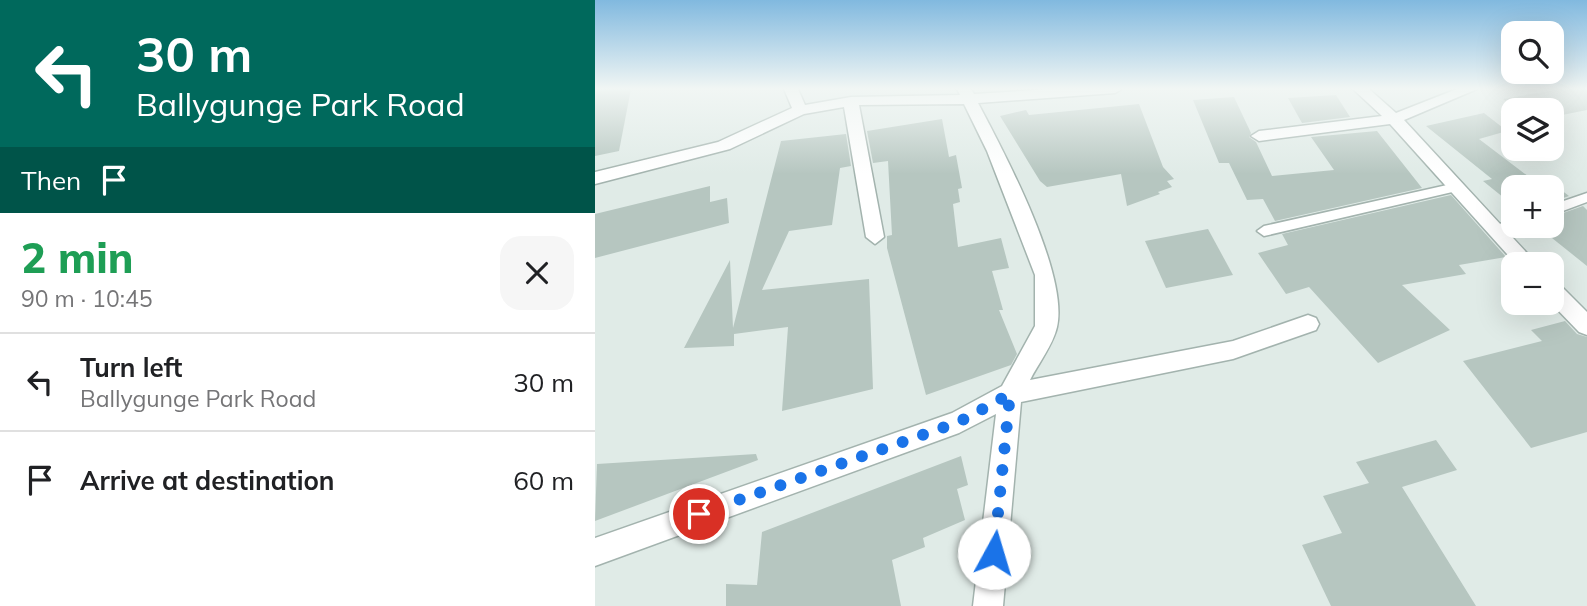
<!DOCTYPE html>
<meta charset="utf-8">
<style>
:root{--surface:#fff;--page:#f6f6f6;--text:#202124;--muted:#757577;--line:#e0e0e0}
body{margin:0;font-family:Mulish,sans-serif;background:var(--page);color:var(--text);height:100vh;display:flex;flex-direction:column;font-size:26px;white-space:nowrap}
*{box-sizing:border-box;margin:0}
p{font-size:23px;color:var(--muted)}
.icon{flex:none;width:38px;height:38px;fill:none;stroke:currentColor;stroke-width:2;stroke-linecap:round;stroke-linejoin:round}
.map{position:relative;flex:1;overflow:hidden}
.drawer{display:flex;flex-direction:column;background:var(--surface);width:595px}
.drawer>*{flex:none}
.top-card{background:#00695c;color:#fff;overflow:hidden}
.fabs{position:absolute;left:906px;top:21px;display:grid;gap:14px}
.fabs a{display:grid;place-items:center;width:63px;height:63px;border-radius:14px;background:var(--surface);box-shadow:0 7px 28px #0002;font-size:35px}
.pin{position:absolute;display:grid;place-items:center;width:60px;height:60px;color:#fff;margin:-30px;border:4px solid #fff;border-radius:50%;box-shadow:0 2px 7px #0007}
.me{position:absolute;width:77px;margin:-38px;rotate:6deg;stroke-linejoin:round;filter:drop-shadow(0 0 5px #0008)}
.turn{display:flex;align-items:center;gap:24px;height:147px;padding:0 21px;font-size:32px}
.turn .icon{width:91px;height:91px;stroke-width:2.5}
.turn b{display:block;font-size:49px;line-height:60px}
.then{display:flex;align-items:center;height:66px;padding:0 21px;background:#0003;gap:14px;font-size:26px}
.round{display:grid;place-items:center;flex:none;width:74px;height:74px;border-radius:21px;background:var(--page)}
.overview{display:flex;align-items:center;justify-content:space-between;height:119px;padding:0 21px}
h1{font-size:42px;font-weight:800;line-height:52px;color:#1e9e55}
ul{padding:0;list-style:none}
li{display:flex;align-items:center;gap:21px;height:98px;padding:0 21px;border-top:2px solid var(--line)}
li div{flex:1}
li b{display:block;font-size:26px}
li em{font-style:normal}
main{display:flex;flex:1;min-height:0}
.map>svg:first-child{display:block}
.building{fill:#b6c6c0}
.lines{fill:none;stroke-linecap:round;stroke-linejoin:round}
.service-casing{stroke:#a3b3ae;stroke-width:3}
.minor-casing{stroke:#a3b3ae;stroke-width:3}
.service{fill:#fff;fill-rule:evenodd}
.minor{fill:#fff;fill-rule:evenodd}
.route{stroke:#1a73e8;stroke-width:12;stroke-dasharray:0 21.6}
</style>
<main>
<section class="drawer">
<div class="top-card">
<div class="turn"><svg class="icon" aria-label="left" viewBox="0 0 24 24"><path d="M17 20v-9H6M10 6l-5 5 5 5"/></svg><div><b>30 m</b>Ballygunge Park Road</div></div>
<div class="then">Then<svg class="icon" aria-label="arrive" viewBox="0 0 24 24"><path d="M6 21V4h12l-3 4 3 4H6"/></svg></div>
</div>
<div class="overview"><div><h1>2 min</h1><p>90 m · 10:45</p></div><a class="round"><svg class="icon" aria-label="close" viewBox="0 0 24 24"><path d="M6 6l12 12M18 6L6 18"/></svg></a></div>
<ul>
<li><svg class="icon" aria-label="left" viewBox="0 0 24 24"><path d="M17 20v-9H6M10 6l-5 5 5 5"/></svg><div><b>Turn left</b><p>Ballygunge Park Road</p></div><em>30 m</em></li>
<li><svg class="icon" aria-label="arrive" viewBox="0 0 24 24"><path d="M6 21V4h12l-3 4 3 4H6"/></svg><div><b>Arrive at destination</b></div><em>60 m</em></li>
</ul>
</section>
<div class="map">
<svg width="992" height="606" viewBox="0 0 992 606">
<rect width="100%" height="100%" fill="#e0ebe7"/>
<g class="building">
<path d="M0 89H36L24 151 0 156Z"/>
<path d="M964 89H992V110L957 117V110H923L908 99Z"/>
<path d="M741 95 755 117 707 123 693 98Z"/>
<path d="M639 97 656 133 654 137 661 142 677 176 739 170 716 137 782 131 827 188 680 221 668 199 652 200 634 163H624L598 100Z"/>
<path d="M544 104 568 167 579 179 572 181 577 187 563 192 565 194 532 206 526 174 452 187 445 181 405 116 431 110 434 115Z"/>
<path d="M889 113 912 131 884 139 946 186 957 183 974 196 957 202V187H919V206L888 181 897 179 831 126Z"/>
<path d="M347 119 354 157 361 155 367 188 363 189 365 202 358 204 363 247 406 238 414 268 397 271 408 310H404L422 354 416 365 331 395 292 248V236L297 235 293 161 278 163 272 131Z"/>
<path d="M251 134 256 166 245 168 237 225 194 231 167 290 274 279 278 389 187 411 193 327 139 334V346L89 348 135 260 138 328 186 141Z"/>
<path d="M115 186V202L132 198 134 223 0 258V214Z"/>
<path d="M856 195 911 257 864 265 871 274 807 285 855 330 783 363 714 287 691 294 663 253 693 245 687 234Z"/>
<path d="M988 206 992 210V266L942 226H957V217Z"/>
<path d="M613 229 638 275 571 288 550 241Z"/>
<path d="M970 321 982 334 992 337V432L936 448 868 361 947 341 936 330Z"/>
<path d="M841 440 862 470 807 487 881 606H736L707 545 747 533 728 496 774 483 761 462Z"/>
<path d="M161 454 163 460 0 521 2 464Z"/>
<path d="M366 456 373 485 362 489 370 520 328 538 330 547 297 560 306 606H131V584L162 585 167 532Z"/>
</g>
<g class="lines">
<g class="service-casing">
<g id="service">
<path d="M861 183 866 184V190L669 236 662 231 669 226Z"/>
<path d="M992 193V202L957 215V205Z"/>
<path d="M919 219V226L924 227 901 236 894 231 896 227Z"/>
</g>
</g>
<g class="minor-casing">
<g id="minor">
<path d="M189 89H203L210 105 256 97 365 95 362 89H376L379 94 456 89H527L520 93 383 103C409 152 474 274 462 327 458 345 443 364 435 380L638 341 713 315 721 318 724 324 721 330 638 359 426 402 408 606H378L401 414 364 433 0 566V538L357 413 407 386 440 326V275L392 151 369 104 264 105 289 237 280 244 271 237 249 107 209 114 135 149 0 184V172L123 142 197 108Z"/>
<path d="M758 89H774L801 113 862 89H882L809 120 942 264H921L795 124 664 141 656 136 664 131 787 116Z"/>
<path d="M957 282 964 284 992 312V335L984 332 956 303Z"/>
</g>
</g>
<use href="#service" class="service"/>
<use href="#minor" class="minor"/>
</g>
<linearGradient id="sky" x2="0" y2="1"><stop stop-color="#81b9df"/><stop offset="0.51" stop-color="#f1f6f4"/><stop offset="1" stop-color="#f1f6f4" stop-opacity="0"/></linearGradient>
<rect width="992" height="174" fill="url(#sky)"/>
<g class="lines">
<path class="route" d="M104 514 364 422 415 394 399 553"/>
</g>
</svg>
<div class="fabs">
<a><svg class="icon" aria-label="search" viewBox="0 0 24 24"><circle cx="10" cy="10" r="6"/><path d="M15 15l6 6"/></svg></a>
<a><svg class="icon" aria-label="layers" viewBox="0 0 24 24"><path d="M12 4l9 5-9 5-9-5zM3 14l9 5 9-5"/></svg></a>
<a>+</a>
<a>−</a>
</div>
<div class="pin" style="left:104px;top:514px;background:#d93025"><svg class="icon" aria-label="arrive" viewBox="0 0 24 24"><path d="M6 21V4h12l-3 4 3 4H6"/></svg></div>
<svg class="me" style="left:399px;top:553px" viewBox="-20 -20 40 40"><circle r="19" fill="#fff"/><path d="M0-13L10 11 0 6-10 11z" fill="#1a73e8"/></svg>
</div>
</main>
